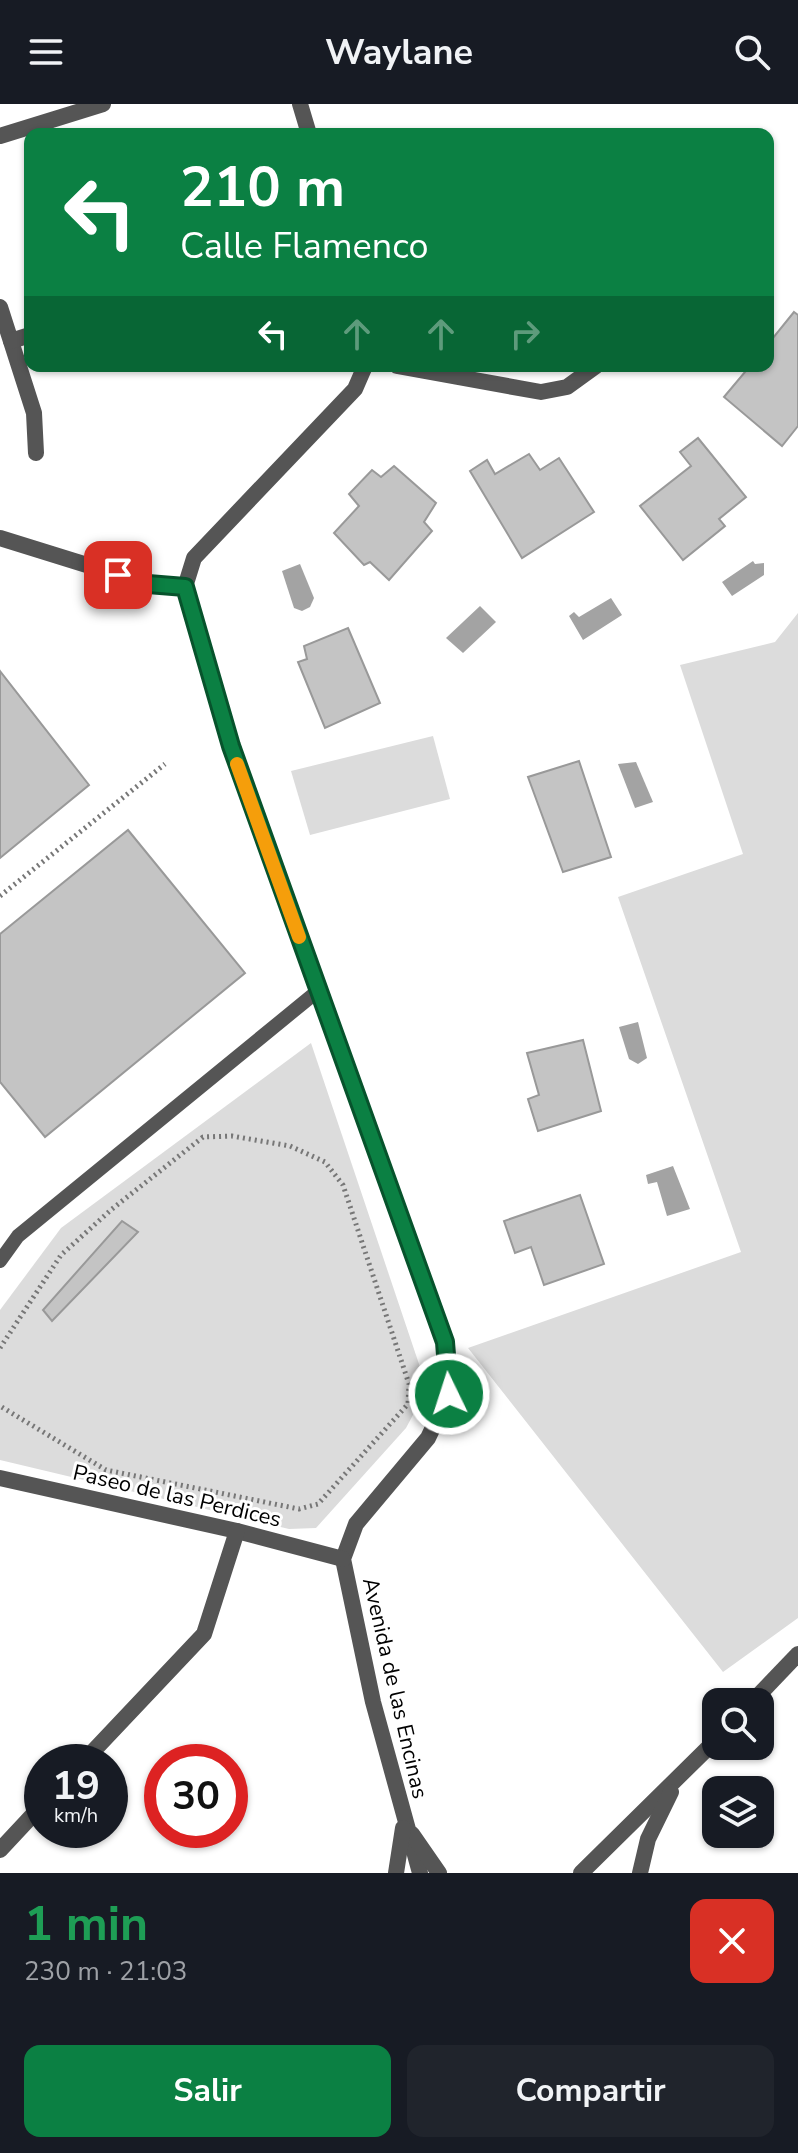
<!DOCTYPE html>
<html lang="es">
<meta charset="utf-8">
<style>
:root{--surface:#171b24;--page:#20242c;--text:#f1f3f6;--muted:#9ea1a6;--accent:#0b8043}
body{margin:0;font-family:"Nunito Sans",sans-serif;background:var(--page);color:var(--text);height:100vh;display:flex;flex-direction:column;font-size:30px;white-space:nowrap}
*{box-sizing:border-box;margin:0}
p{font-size:26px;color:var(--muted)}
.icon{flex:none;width:44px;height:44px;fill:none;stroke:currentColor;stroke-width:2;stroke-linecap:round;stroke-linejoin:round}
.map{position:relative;height:1769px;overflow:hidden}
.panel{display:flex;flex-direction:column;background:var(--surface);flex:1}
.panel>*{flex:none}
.guide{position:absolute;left:24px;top:24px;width:750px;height:244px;border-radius:16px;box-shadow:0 2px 6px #0004;background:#0b8043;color:#fff;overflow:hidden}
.fabs{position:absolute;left:702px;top:1584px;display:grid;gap:16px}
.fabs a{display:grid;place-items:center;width:72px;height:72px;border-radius:16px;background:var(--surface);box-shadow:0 2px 6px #0004;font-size:40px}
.speed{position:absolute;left:24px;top:1640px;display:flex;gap:16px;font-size:40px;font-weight:700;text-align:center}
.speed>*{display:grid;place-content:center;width:104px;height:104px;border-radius:50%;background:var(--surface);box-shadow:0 2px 6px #0004;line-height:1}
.speed small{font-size:20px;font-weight:400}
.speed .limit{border:12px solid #d22;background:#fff;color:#111}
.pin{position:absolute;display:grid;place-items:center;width:68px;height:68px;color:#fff;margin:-34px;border-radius:16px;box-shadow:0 4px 12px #0006}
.me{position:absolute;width:88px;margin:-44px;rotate:356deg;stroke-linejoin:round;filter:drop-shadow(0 0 6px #0008)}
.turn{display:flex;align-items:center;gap:28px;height:168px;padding:0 24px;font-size:36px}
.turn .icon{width:104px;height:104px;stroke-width:2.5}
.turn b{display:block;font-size:56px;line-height:68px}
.lanes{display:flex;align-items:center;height:76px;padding:0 24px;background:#0003;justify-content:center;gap:40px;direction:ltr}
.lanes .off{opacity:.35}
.round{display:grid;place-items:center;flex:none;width:84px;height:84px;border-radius:16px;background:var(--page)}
.headline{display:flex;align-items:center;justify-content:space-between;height:136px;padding:0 24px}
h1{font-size:48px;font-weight:700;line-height:60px;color:#1e9e55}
.primary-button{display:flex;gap:16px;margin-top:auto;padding:16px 24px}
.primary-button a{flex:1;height:92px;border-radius:16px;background:var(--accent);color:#fff;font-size:32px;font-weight:700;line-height:92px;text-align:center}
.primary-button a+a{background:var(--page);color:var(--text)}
header{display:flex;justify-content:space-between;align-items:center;height:104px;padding:0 24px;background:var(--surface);font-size:36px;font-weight:700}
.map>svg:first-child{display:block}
.green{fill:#dcdcdc}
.water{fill:#a3a3a3}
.building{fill:#c4c4c4;stroke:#999;stroke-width:2}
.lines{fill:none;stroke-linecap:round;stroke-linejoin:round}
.path{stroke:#777;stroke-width:5;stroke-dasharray:2 4;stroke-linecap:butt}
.lane{stroke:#555;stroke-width:14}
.street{stroke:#555;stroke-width:16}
.route-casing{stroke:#07532c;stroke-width:20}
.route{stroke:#0b8043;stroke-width:14}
.slow{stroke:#f59e0b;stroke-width:14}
.labels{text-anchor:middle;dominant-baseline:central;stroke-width:6;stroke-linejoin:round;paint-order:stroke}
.street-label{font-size:22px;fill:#000;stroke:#fff}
</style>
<header><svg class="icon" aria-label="menu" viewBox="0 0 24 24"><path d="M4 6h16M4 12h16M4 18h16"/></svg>Waylane<svg class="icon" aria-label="search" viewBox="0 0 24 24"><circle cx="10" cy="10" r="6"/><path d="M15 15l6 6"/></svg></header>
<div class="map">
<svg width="798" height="1769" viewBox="0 0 798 1769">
<rect width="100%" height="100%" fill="#fff"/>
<g class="green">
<path d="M798 509V1514L723 1568 468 1244 741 1148 618 793 743 750 680 561 775 538Z"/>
<path d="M433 632 450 695 310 731 291 667Z"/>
<path d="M311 939 421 1266V1296L406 1324 316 1424 289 1425 0 1356V1206L61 1124Z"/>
</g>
<g class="water">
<path d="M753 457 755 460 764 459V471L732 492 722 478Z"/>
<path d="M300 460 314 494 310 503 302 507 294 504 282 467Z"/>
<path d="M611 494 622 511 583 536 569 512 574 508 579 513Z"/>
<path d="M480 502 496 518 463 549 446 534Z"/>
<path d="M636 658 653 698 635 704 618 660Z"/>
<path d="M638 918 647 954 638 960 629 955 619 923Z"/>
<path d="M673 1062 690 1105 667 1112 657 1078 648 1080 646 1071Z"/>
</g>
<g class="building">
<path d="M794 208 798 211V322L782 342 724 293 750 262H768V240Z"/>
<path d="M698 334 746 393 719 415 725 422 683 456 640 402 691 362 680 348Z"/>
<path d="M529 350 540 366 559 354 594 408 522 454 470 367 487 356 495 370Z"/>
<path d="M394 362 436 399 424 418 432 427 389 476 370 458 364 461 334 429 359 402 349 390 372 366 381 373Z"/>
<path d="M348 524 380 599 325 624 298 558 307 555 304 542Z"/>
<path d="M0 567 89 681 0 754Z"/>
<path d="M579 657 611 753 563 768 528 673Z"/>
<path d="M128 726 245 869 45 1033 0 978V830Z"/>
<path d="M583 936 601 1007 538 1027 528 995 539 991 527 949Z"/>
<path d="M580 1091 604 1160 544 1181 531 1143 515 1149 504 1117Z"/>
<path d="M122 1117 138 1128 52 1217 43 1206Z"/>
</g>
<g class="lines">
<g class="path">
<path d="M0 792 165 660"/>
<path d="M0 1244 61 1151 112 1105 203 1033 232 1032 290 1042 325 1058 343 1081 409 1280 408 1300 318 1400 299 1405 106 1366 0 1302"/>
</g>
<path class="lane" d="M0 1157 18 1132 319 886"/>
<g class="street">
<path d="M300 0 309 30"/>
<path d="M0 32 103 0"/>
<path d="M0 203 34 309 36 349"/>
<path d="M11 237 30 231"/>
<path d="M365 262 355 285 194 454 185 483 231 642 445 1238 449 1290 428 1334 356 1420 343 1455 373 1598 420 1769"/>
<path d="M397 262 541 288 567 283 596 262"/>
<path d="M0 434 148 480 185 483"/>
<path d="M0 1374 237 1427 343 1455"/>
<path d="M752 1598 798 1550"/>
<path d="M83 1658 204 1530 237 1427"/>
<path d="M412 1730 439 1769"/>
<path d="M0 1746 42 1701"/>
<path d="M396 1769 403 1724"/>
<path d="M581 1769 716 1636"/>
<path d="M640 1769 648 1735 671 1688"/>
</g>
</g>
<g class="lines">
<g class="route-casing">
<path id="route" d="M118 471 148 480 185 483 231 642 445 1238 449 1290"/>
</g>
<use href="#route" class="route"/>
<path class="slow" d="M237 660 299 833"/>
</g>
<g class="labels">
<g class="street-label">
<text transform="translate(177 1392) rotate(13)">Paseo de las Perdices</text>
<text transform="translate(395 1584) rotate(77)">Avenida de las Encinas</text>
</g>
</g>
</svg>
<div class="fabs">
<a><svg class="icon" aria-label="search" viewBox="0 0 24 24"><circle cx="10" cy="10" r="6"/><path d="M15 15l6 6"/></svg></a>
<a><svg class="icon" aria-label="layers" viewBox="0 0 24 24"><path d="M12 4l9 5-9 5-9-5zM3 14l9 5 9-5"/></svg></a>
</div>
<div class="speed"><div>19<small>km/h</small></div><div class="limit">30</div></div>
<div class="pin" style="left:118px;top:471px;background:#d93025"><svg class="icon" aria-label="arrive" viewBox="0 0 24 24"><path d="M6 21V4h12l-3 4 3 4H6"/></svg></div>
<svg class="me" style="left:449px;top:1290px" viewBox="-20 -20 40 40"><circle r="17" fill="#0b8043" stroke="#fff" stroke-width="3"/><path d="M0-11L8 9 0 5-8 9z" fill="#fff"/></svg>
<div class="guide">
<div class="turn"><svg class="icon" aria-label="left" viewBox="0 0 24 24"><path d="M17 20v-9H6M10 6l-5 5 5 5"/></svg><div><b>210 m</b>Calle Flamenco</div></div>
<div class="lanes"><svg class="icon" aria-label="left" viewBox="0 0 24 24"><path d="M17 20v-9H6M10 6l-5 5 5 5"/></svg><svg class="icon off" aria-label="ahead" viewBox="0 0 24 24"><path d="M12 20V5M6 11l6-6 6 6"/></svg><svg class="icon off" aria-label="ahead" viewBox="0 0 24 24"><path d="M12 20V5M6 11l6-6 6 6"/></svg><svg class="icon off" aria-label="right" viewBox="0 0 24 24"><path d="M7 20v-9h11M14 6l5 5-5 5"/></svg></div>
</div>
</div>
<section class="panel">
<div class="headline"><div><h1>1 min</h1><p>230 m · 21:03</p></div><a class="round" style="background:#d93025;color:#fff"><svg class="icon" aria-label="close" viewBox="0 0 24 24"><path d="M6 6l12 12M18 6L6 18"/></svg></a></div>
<div class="primary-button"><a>Salir</a><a>Compartir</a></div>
</section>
